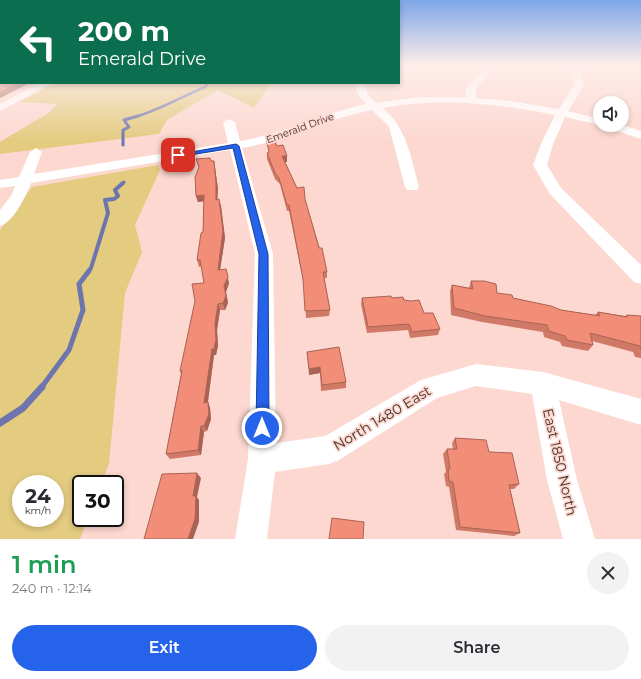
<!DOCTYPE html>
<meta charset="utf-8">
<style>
:root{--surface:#fff;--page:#f2f2f3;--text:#2b2b33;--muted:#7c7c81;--accent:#2563eb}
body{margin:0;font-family:Montserrat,sans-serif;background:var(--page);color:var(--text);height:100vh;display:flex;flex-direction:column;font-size:15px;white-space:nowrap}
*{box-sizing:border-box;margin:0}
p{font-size:13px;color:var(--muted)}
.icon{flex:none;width:22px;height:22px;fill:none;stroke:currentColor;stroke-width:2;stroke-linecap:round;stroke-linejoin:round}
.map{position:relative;height:539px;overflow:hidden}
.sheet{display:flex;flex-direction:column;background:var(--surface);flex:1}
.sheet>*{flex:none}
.hud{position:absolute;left:0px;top:0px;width:400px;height:84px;box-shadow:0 2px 6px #0003;background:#0b6e4f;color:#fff;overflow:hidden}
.fabs{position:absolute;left:593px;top:96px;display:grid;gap:8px}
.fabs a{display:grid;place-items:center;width:36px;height:36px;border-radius:50%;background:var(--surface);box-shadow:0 2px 6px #0003;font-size:20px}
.speed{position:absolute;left:12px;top:475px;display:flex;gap:8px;font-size:20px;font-weight:700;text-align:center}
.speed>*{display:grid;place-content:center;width:52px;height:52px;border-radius:50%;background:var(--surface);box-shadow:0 2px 6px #0003;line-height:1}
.speed small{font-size:10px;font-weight:400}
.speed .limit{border:2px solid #111;border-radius:6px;background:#fff;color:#111}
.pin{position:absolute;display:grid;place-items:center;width:34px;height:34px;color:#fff;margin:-17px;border-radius:8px;box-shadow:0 2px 6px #0006}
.me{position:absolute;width:44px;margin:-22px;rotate:0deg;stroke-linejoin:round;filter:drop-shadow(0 0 3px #0008)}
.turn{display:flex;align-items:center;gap:14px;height:84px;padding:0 12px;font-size:18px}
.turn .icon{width:52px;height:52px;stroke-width:2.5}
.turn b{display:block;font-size:28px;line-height:34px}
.round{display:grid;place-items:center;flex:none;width:42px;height:42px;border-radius:21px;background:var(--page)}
.summary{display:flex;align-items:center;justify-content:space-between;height:68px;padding:0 12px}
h1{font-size:24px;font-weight:600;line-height:30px;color:#1e9e55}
.cta{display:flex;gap:8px;margin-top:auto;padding:8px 12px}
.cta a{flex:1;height:46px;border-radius:24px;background:var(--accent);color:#fff;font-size:16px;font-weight:600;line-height:46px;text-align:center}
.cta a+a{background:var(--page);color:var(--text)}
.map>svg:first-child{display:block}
.green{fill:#e3cb80;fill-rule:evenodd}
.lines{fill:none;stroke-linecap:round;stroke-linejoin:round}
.stream-far4{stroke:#6d74ae;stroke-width:2.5}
.stream-far3{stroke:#6d74ae;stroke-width:3}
.stream-far2{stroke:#6d74ae;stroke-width:4}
.stream-far1{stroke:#6d74ae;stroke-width:5}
.stream{stroke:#6d74ae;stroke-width:7}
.minor{fill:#fff;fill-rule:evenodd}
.wall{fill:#d07967}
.shaded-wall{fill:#a96354}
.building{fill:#f28d78;stroke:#a96354}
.route{fill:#2563eb;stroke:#184099}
.labels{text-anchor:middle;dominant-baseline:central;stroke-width:3.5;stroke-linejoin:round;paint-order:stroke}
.far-street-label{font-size:10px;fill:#49322d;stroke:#fcd8d0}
.near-street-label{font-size:14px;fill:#49322d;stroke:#fcd8d0}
</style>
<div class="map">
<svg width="641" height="539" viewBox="0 0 641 539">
<rect width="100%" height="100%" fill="#fcd8d0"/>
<g class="green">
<path d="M55 83H271L254 108 218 90 167 120 159 134 0 154V142L50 112 57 104 20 102Z"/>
<path d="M158 165 160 170 135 225 142 252 125 293 109 464 101 484H81V518H88L80 539H0V230L32 187ZM21 484H55V518H21Z"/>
</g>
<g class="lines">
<path class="stream-far4" d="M135 117C159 110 181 97 205 87L208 83"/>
<g class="stream-far3">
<path d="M123 145V130L129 127 124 120 138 116"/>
<path d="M122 184 124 182"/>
</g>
<path class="stream-far2" d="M88 272 91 268 108 213 105 200 114 199 118 196 115 190 123 183"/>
<path class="stream-far1" d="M41 388 69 350 83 310 79 284 89 271"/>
<path class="stream" d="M0 423 23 408 42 387"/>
<g class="minor">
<path d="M487 65H496L475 90 477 98 510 101 559 109 574 85 572 72 566 65H575L580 71 584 85 568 111 600 119V125H602H600L565 117 553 144 547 165 561 188 641 265V284L634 282 550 194 533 165 541 144 555 115C500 104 439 97 383 108 407 128 411 158 419 187L417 190H407L405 187 389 127 372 110C327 118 287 141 242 148L273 254 276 443 325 436 421 380 476 364 543 372 641 399V425L559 400 577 480 595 539H563L547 480 532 394 476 386 437 398 339 460 329 464 275 472 267 539H235L248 459 255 254 230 150 31 183C26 196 13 223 0 226V210L11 196 15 186 0 188V180L19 177 30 152 36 148 42 152 34 174 228 143 223 122 229 119 235 122 240 141C284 134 323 113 366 104L359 96 354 83H364L368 95 376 103 419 97H467L465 90Z"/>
<path d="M40 83H52L0 111V104Z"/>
<path d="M604 125H622L641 131V139L606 127Z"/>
</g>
</g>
<g class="wall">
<path d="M277 146 287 156V162H285L297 188 305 199 327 272V278H324L330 310 329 316 306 318 304 285 289 211H287L280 184 275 179 267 159V153H268Z"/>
<path d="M196 159 214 161 215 167 218 189 217 200 221 206 225 238 220 270 229 283 226 292 228 303 225 310H220L217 330 218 346 216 355H214L208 402 210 408 211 419 207 431 204 432 201 455 170 459 166 454 181 374 180 371 204 283 202 266 199 267 197 260 203 232 204 201 198 202 196 196 199 168Z"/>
<path d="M471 281 497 293 513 298 561 310 595 315 598 312 625 316 627 315 641 316V358L635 357 633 352 592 341 593 345 588 351 562 346 560 342 544 337 543 332 482 322 451 315 450 291 452 285 469 288Z"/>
<path d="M362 298H392L424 313 440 329 438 335 410 338 408 330 367 333 361 304Z"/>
<path d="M307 352 346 382V388L321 391 320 373 309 375Z"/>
<path d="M455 438 489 452 519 484 514 489H510L520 533 514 536 456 530 449 487 446 486 444 474 446 472 443 454 447 449H453L452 443Z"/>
</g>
<g class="shaded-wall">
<path d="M18 83H30L0 98V92Z"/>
<path d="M282 156H287V162H283Z"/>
<path d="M214 161 218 189 217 206 216 200Z"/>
<path d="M204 195 206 201 198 202 196 196Z"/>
<path d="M219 199 221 206 225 238 219 276 218 270Z"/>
<path d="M226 269 229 283 226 292 228 303 225 310 223 303 224 286Z"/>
<path d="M218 304 220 310 217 330 218 346 216 355H214L207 408 204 403 215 324Z"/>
<path d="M320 367V373L309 375V369Z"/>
<path d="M208 402 210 408 211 419 207 431 204 426Z"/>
<path d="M201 426 204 432 201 455 198 450Z"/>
<path d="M197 473 201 478 197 497 199 500V522L193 539H188L193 496Z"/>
</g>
<g class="building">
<path d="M0 65H1V83H18L0 92Z"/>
<path d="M273 137 277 146 283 145 287 156H282L297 188 304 187 305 199 319 248H322L327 272H323L330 310 305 311 303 279 289 205H287L279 178 275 173 267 153 269 152 266 138Z"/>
<path d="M210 158 211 161H214L216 183V200L219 199 223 231 218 270 226 269 228 277 224 286 226 296 223 303 218 304 215 324 216 340 214 349H212L204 403 208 402 209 414 204 426H201L198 450 166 454 182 371H180L195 301 192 284 204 283 200 260H197L201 233 203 232 204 195 196 196 195 177 199 167 196 159Z"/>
<path d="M471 281H484L496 284 497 293 512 295 513 298 551 306 561 310 600 316 598 312 627 317V315L641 316V349L640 346 590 333 593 345 567 340 565 336 549 331 547 325 485 316 454 308 452 285 473 289Z"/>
<path d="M391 296 392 298 403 297 404 300 411 301 419 300 424 313H433L440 329 412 332 409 324 368 327 362 298Z"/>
<path d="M339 347 346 382 322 385 320 367 309 369 307 352Z"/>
<path d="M455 438 486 440 489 452 512 453 519 484 509 485 520 533 460 527 453 482 449 481 448 469H450L447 449H457Z"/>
<path d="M197 473 193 496H196L195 519 188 539H144L162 474Z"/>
<path d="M332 518 364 522 363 539H329Z"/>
</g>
<linearGradient id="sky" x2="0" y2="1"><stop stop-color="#7da6e7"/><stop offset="0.46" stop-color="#feedea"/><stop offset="1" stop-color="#feedea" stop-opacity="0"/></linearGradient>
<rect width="641" height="141" fill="url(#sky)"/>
<path class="route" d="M236 144 239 146 268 254 269 428 267 432 262 434 258 432 256 428 259 254 233 148 178 157 175 155Z"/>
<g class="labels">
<g class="far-street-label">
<text transform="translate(300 128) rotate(-20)">Emerald Drive</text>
</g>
<g class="near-street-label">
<text transform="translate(382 418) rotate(-31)">North 1480 East</text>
<text transform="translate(560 462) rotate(77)">East 1850 North</text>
</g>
</g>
</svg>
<div class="fabs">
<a><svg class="icon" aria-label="sound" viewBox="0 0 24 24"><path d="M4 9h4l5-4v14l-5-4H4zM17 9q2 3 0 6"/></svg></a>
</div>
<div class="speed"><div>24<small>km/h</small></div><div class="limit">30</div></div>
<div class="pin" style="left:178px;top:155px;background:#d93025"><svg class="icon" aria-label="arrive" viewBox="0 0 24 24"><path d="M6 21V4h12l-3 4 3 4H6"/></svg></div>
<svg class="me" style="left:262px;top:428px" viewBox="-20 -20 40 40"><circle r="17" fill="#2563eb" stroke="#fff" stroke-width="3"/><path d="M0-11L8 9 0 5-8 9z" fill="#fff"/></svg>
<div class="hud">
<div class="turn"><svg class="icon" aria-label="left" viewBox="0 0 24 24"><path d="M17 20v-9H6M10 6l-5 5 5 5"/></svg><div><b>200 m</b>Emerald Drive</div></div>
</div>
</div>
<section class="sheet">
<div class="summary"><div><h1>1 min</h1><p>240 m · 12:14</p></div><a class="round"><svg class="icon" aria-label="close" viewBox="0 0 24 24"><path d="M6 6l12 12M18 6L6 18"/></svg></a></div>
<div class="cta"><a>Exit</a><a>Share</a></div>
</section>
